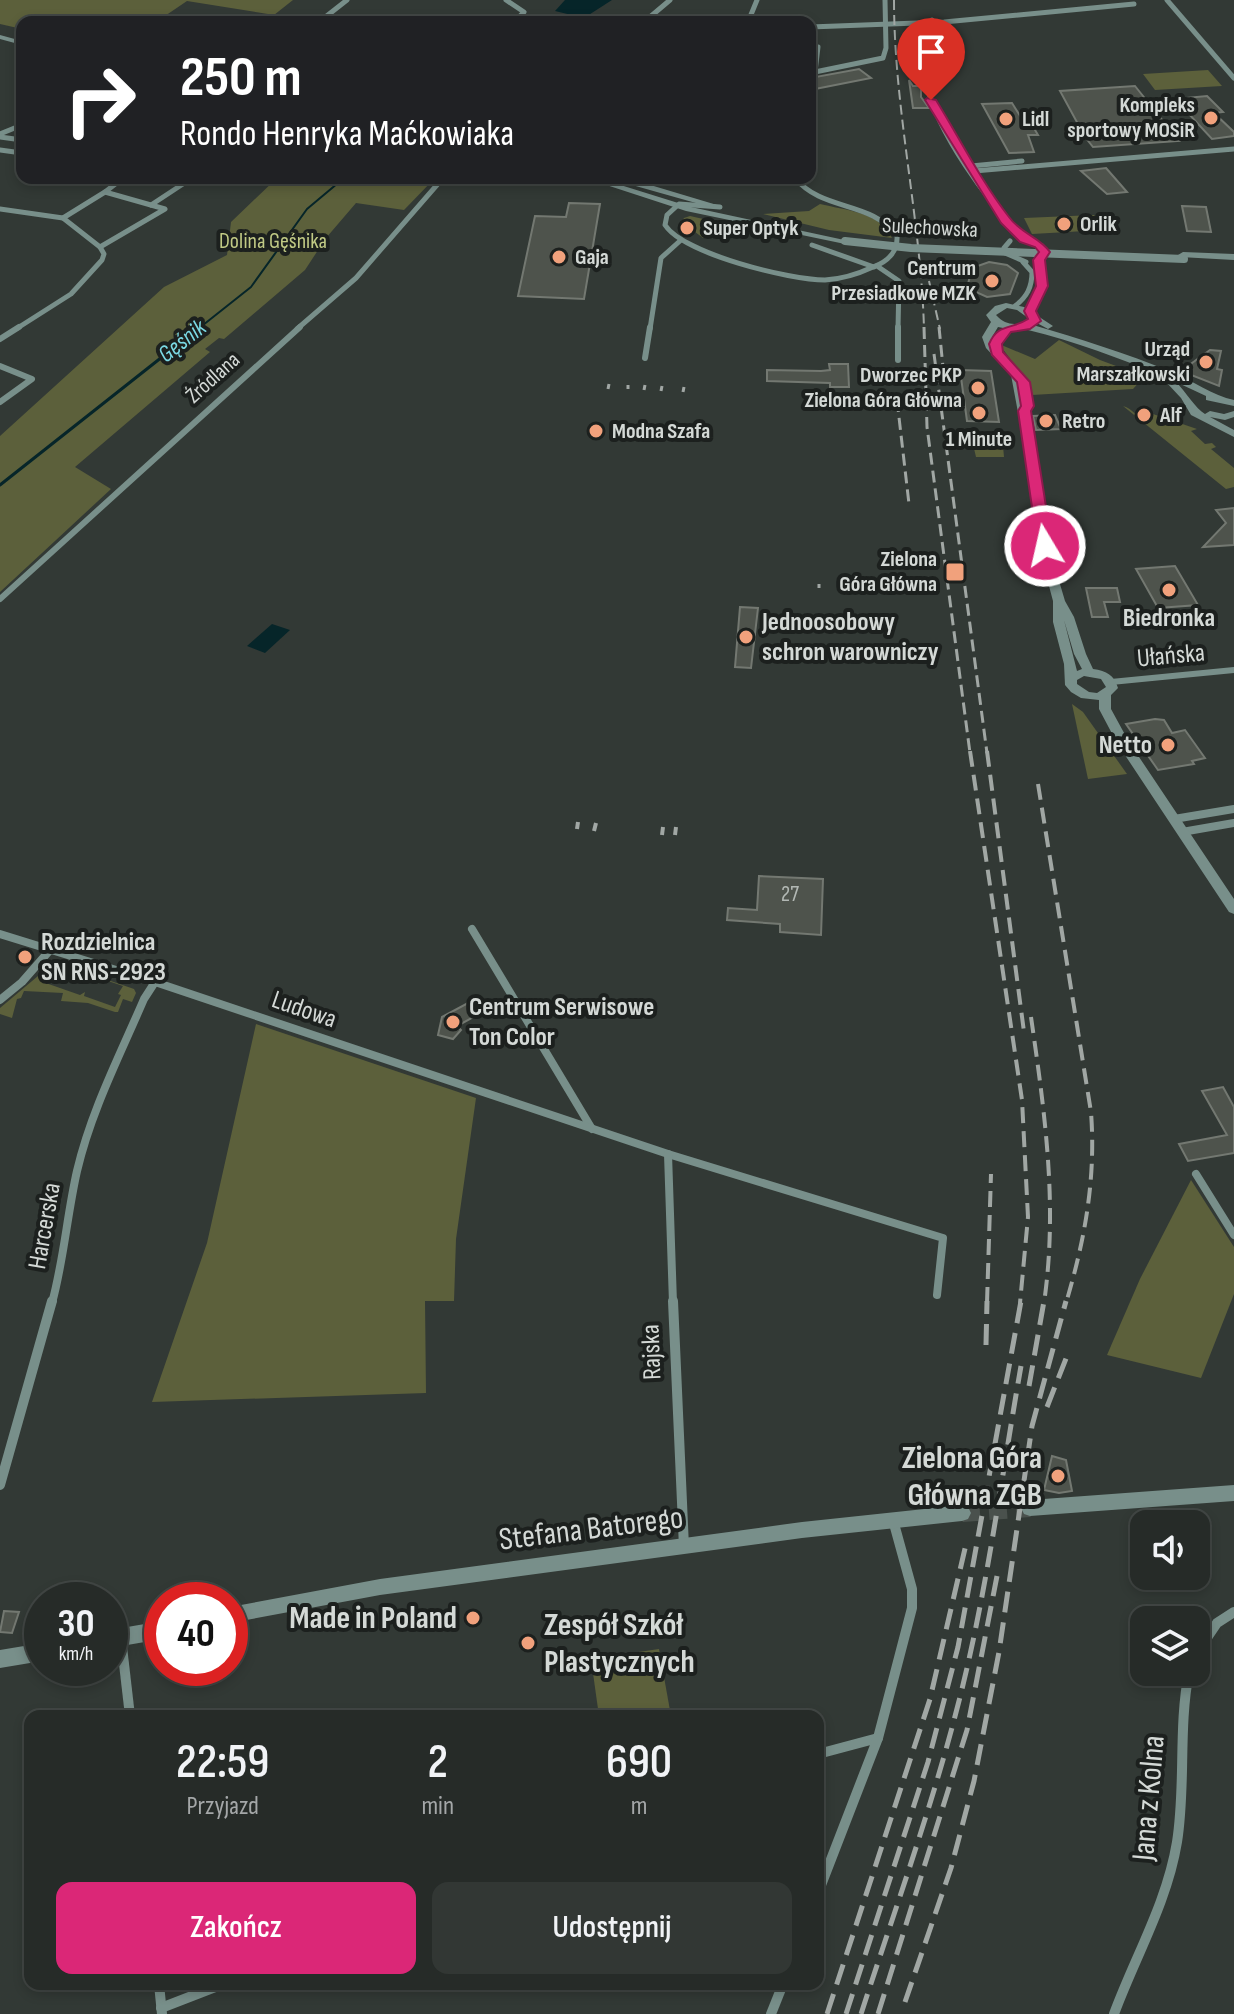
<!DOCTYPE html>
<html lang="pl">
<meta charset="utf-8">
<style>
:root{--surface:#262b28;--page:#323734;--text:#f1f3f6;--muted:#a4a7a8;--line:#424745;--accent:#db2777}
body{margin:0;font-family:"Sofia Sans Condensed",sans-serif;background:var(--page);color:var(--text);height:100vh;display:flex;flex-direction:column;font-size:30px;white-space:nowrap}
*{box-sizing:border-box;margin:0}
p{font-size:26px;color:var(--muted)}
.icon{flex:none;width:44px;height:44px;fill:none;stroke:currentColor;stroke-width:2;stroke-linecap:round;stroke-linejoin:round}
.map{position:relative;flex:1;overflow:hidden}
.sheet{position:absolute;left:24px;top:1710px;width:800px;height:280px;display:flex;flex-direction:column;background:var(--surface);border-radius:16px;box-shadow:0 4px 12px #0003,0 0 0 2px var(--line)}
.sheet>*{flex:none}
.top-card{position:absolute;left:16px;top:16px;width:800px;height:168px;border-radius:16px;box-shadow:0 4px 12px #0003,0 0 0 2px var(--line);background:#202124;color:#fff;overflow:hidden}
.tools{position:absolute;left:1130px;top:1510px;display:grid;gap:16px}
.tools a{display:grid;place-items:center;width:80px;height:80px;border-radius:16px;background:var(--surface);box-shadow:0 4px 12px #0003,0 0 0 2px var(--line);font-size:40px}
.speed{position:absolute;left:24px;top:1582px;display:flex;gap:16px;font-size:40px;font-weight:700;text-align:center}
.speed>*{display:grid;place-content:center;width:104px;height:104px;border-radius:50%;background:var(--surface);box-shadow:0 4px 12px #0003,0 0 0 2px var(--line);line-height:1}
.speed small{font-size:20px;font-weight:400}
.speed .limit{border:12px solid #d22;background:#fff;color:#111}
.pin{position:absolute;display:grid;place-items:center;width:68px;height:68px;color:#fff;margin:-82px -34px;border-radius:50% 50% 50% 0;rotate:-45deg;box-shadow:0 0 8px #0007}
.pin .icon{rotate:45deg}
.me{position:absolute;width:88px;margin:-44px;rotate:351deg;stroke-linejoin:round;filter:drop-shadow(0 0 6px #0008)}
.turn{display:flex;align-items:center;gap:28px;height:168px;padding:0 32px;font-size:36px}
.turn .icon{width:104px;height:104px;stroke-width:2.5}
.turn b{display:block;font-size:56px;line-height:68px}
.eta{display:flex;justify-content:space-evenly;align-items:center;height:136px;text-align:center}
.eta b{font-size:48px;font-weight:600;line-height:56px}
.action{display:flex;gap:16px;margin-top:auto;padding:16px 32px}
.action a{flex:1;height:92px;border-radius:16px;background:var(--accent);color:#fff;font-size:32px;font-weight:600;line-height:92px;text-align:center}
.action a+a{background:var(--page);color:var(--text)}
.map>svg:first-child{display:block}
.green{fill:#5c603b}
.water{fill:#062529}
.lines{fill:none;stroke-linecap:round;stroke-linejoin:round}
.stream-far1{stroke:#062529;stroke-width:2}
.stream{stroke:#062529;stroke-width:3}
.building{fill:#4e534c;stroke:#737871;stroke-width:2}
.tertiary-tunnel{stroke:#4a514d;stroke-width:18;stroke-dasharray:18 9;stroke-linecap:butt}
.minor-far3{stroke:#788f8a;stroke-width:5}
.minor-far2{stroke:#788f8a;stroke-width:6}
.minor-far1{stroke:#788f8a;stroke-width:8}
.minor{stroke:#788f8a;stroke-width:10}
.tertiary{fill:#788f8a;fill-rule:evenodd}
.rail-far3{stroke:#a1a7a4;stroke-width:2;stroke-dasharray:10 5;stroke-linecap:butt}
.rail-far2{stroke:#a1a7a4;stroke-width:3;stroke-dasharray:12 6;stroke-linecap:butt}
.rail-far1{stroke:#a1a7a4;stroke-width:4;stroke-dasharray:16 8;stroke-linecap:butt}
.rail{stroke:#a1a7a4;stroke-width:5;stroke-dasharray:21 10;stroke-linecap:butt}
.tertiary-bridge{stroke:#788f8a;stroke-width:8}
.route{fill:#db2777;stroke:#8e194d;stroke-width:2}
.poi-dot{fill:#f1a17c;stroke:#1c201e;stroke-width:3}
.labels{text-anchor:middle;dominant-baseline:central;stroke-width:8;stroke-linejoin:round;paint-order:stroke}
.far-poi-label{font-size:22px;font-weight:bold;fill:#d4d9d6;stroke:#1c201e;text-anchor:start}
.far-street-label{font-size:22px;fill:#d4d9d6;stroke:#1c201e}
.far-park-label{font-size:22px;fill:#c1ca85;stroke:#1c201e}
.number-label{font-size:22px;fill:#b2b8b4}
.far-water-label{font-size:24px;font-style:italic;fill:#7bd9e4;stroke:#1c201e}
.poi-label{font-size:26px;font-weight:bold;fill:#d4d9d6;stroke:#1c201e;text-anchor:start}
.street-label{font-size:26px;fill:#d4d9d6;stroke:#1c201e}
.near-poi-label{font-size:32px;font-weight:bold;fill:#d4d9d6;stroke:#1c201e;text-anchor:end}
.near-street-label{font-size:32px;fill:#d4d9d6;stroke:#1c201e}
</style>
<div class="map">
<svg width="1234" height="2014" viewBox="0 0 1234 2014">
<rect width="100%" height="100%" fill="#323935"/>
<g class="green">
<path d="M0 0H293L274 15 187 1 156 22H22V29L0 24Z"/>
<path d="M1208 70 1222 86 1155 90 1143 74Z"/>
<path d="M277 178H435L404 210 356 203 326 238 305 270 224 339 219 338 205 349 210 352 75 467 111 489 0 592V436L164 287 227 255 231 222Z"/>
<path d="M820 204C844 210 881 212 892 238L829 230 763 214 809 211Z"/>
<path d="M1094 215 1103 230 1032 234 1024 218Z"/>
<path d="M690 216 730 225 703 238 686 225 682 227 684 228H678L684 218Z"/>
<path d="M1059 340 1100 360 1151 379H1142L1133 389 1032 395 1025 379 999 344 1035 359Z"/>
<path d="M1123 406C1133 408 1137 419 1148 422L1153 414 1197 429 1191 431 1205 444 1212 443 1216 447 1211 449 1234 468V487L1226 489Z"/>
<path d="M995 435H1002L1004 457H976L972 440H985Z"/>
<path d="M1072 704 1083 712 1127 774 1088 779Z"/>
<path d="M50 960 134 989 136 993 132 1002 123 999 118 1012H115L88 1003 61 1001 63 993 24 991 21 998 17 999 12 1018 0 1014V1008L38 976 42 977 40 981 80 995 85 992 84 996 115 1007 121 995 118 994 123 986 54 963 48 970 44 966Z"/>
<path d="M256 1024 476 1098 456 1239 454 1301H425L426 1393 152 1402 207 1243Z"/>
<path d="M1191 1180 1234 1247V1294L1201 1378 1107 1355 1140 1279Z"/>
<path d="M659 1649 671 1716H599L591 1659Z"/>
</g>
<g class="water">
<path d="M565 0H612L584 18 555 11Z"/>
<path d="M272 624 290 630 265 653 247 646Z"/>
</g>
<g class="lines">
<path class="stream-far1" d="M198 329 251 287 307 209 344 178"/>
<path class="stream" d="M0 485 200 327"/>
</g>
<g class="building">
<path d="M859 69 871 78 810 90V78Z"/>
<path d="M909 80 913 86H921V97L929 108H913Z"/>
<path d="M1135 86 1179 141 1093 147 1085 137 1060 91Z"/>
<path d="M1207 96 1223 112 1214 113 1234 132V136L1212 139 1175 99Z"/>
<path d="M1012 103 1022 119 1028 118 1038 135H1028L1034 152 1009 153 982 104Z"/>
<path d="M1106 168 1127 192 1107 194 1081 171Z"/>
<path d="M569 203 600 204 584 299 518 296 535 216 566 217Z"/>
<path d="M1182 206 1206 207 1211 232 1187 231Z"/>
<path d="M989 262 1007 265 1018 273 1010 294 987 297 967 288 972 268Z"/>
<path d="M1210 350 1221 351 1217 369 1222 370 1219 386 1181 371Z"/>
<path d="M829 364H848L849 387H830V383L767 381V370L821 371 830 370Z"/>
<path d="M960 370 991 371 999 422 967 421Z"/>
<path d="M1055 415 1061 429 1036 430 1033 416Z"/>
<path d="M1234 508V545L1203 547 1226 523 1216 510Z"/>
<path d="M1175 566 1198 605 1158 608 1136 569Z"/>
<path d="M1086 588H1117L1120 602H1104L1108 617H1092Z"/>
<path d="M740 607 758 608 751 668 735 667Z"/>
<path d="M1155 719 1164 720 1172 733 1185 730 1205 758 1192 761 1194 764 1158 770 1126 724Z"/>
<path d="M759 876 823 879 821 935 780 932V924L727 920 728 908 757 910Z"/>
<path d="M468 1003 479 1014 457 1026 461 1030 453 1039 438 1035 442 1017Z"/>
<path d="M1223 1087 1234 1107V1153L1188 1161 1179 1144 1227 1135 1202 1091Z"/>
<path d="M1052 1456 1066 1460 1072 1491 1059 1493 1044 1490Z"/>
<path d="M4 1611 19 1612 12 1633 0 1632Z"/>
</g>
<g class="lines">
<path class="tertiary-tunnel" d="M962 1513 1030 1508"/>
<g class="minor-far3">
<path d="M506 0 524 12 514 22"/>
<path d="M1167 0 1234 78"/>
<path d="M932 20C929 40 922 62 926 82 937 134 988 201 1024 240"/>
<path d="M319 22 347 0"/>
<path d="M644 22 670 0"/>
<path d="M748 22 757 0"/>
<path d="M810 27 944 22 1134 4"/>
<path d="M815 72 818 47"/>
<path d="M810 73 883 58 886 48 885 0"/>
<path d="M0 134 22 125"/>
<path d="M0 137 22 140"/>
<path d="M0 150 22 153"/>
<path d="M971 166 1022 161"/>
<path d="M974 171 1234 149"/>
<path d="M151 205 192 178"/>
<path d="M720 207 679 204 667 215 665 225C684 254 790 280 825 280 842 279 858 274 873 267 887 262 898 252 897 236 871 200 823 212 795 178"/>
<path d="M0 209 63 218"/>
<path d="M1021 240 1042 246 1045 252 1043 257"/>
<path d="M1010 241 1004 248 1005 253 1026 262"/>
<path d="M812 245 874 267"/>
<path d="M100 247 63 218 105 192"/>
<path d="M877 266 899 281 898 329"/>
<path d="M1015 306C1027 297 1032 287 1032 272L1023 262"/>
<path d="M1030 311 1042 283 1039 260"/>
<path d="M16 329 71 294 102 260 104 254 100 247 165 209 105 192 123 178"/>
<path d="M297 329 356 278 443 178"/>
<path d="M650 329 661 258 681 240"/>
</g>
<g class="minor-far2">
<path d="M0 339 19 327"/>
<path d="M645 358 650 327"/>
<path d="M898 360V327"/>
<path d="M0 366 32 379 0 402"/>
<path d="M0 599 300 327"/>
<path d="M1111 682 1234 670"/>
</g>
<g class="minor-far1">
<path d="M1174 819 1234 809"/>
<path d="M1182 832 1234 823"/>
<path d="M472 929 592 1129"/>
<path d="M0 934 155 982 668 1154 943 1238 937 1295"/>
<path d="M0 1000 22 982 50 950"/>
<path d="M668 1154 673 1303"/>
<path d="M1196 1174 1234 1235"/>
<path d="M52 1303C64 1259 67 1215 77 1171 91 1111 120 1055 144 999L155 982"/>
</g>
<g class="minor">
<path d="M673 1301 684 1547"/>
<path d="M0 1485 52 1301"/>
<path d="M121 1638 130 1716"/>
<path d="M1196 1654 1217 1623 1234 1612"/>
<path d="M818 1754 878 1738"/>
<path d="M818 1893 878 1738 912 1608V1589L893 1520"/>
<path d="M159 1984 162 2014"/>
<path d="M161 2008 223 1984"/>
<path d="M771 2014 783 1984"/>
<path d="M1114 2014C1135 1957 1167 1903 1177 1842 1186 1786 1178 1728 1189 1672"/>
</g>
<g class="tertiary">
<path d="M0 35 22 41V45L0 39Z"/>
<path d="M585 178H598L691 207 849 241 845 244 686 211Z"/>
<path d="M617 178H627L717 205 710 207 618 181Z"/>
<path d="M1183 252 1234 254V260L1180 257 1178 255Z"/>
<path d="M1006 303 1024 307 1053 326 1048 329 1037 323 1033 325C1080 339 1126 353 1171 372 1192 380 1213 396 1234 400V406L1206 400V396L1176 382C1185 391 1196 409 1205 414L1210 411 1224 414 1234 411V417L1225 420 1210 417 1234 430V437L1191 415 1181 398 1166 382 1171 379 1165 376C1120 359 1075 341 1028 330 1018 328 1009 330 998 327L992 337 994 345 1027 380 1022 383 1043 493 1044 530 1065 601 1074 617 1086 654 1093 669C1107 671 1114 675 1118 688L1111 695V709L1129 742 1234 899V914L1229 912 1117 743 1099 709V700L1081 698 1071 692 1065 685 1064 664 1053 622V601L1034 530 1033 493 1011 375 986 348 982 337 991 322 986 315 995 306ZM1007 308 1017 310 1031 320C1018 325 1007 327 996 315ZM1064 620 1074 654 1082 669 1077 671ZM1084 676 1101 679 1106 687 1097 693 1089 692 1077 684V680Z"/>
<path d="M1234 1485V1501L1030 1516 1024 1514 1021 1508 1024 1502 1030 1500Z"/>
<path d="M962 1505 968 1507 971 1513 968 1519 962 1521 802 1538 380 1595 230 1623V1607L380 1579 802 1522Z"/>
<path d="M162 1621V1639L110 1648V1630Z"/>
<path d="M42 1643V1661L0 1668V1650Z"/>
</g>
<g class="rail-far3">
<path d="M894 0C894 110 921 219 924 329"/>
<path d="M929 281 940 329"/>
</g>
<g class="rail-far2">
<path d="M924 327 927 427 970 753"/>
<path d="M939 327 943 367"/>
<path d="M934 354 987 753"/>
<path d="M628 385V389"/>
<path d="M608 389 609 384"/>
<path d="M644 390 645 385"/>
<path d="M661 391 662 386"/>
<path d="M683 392 684 387"/>
<path d="M897 400 909 504"/>
<path d="M819 584V588"/>
</g>
<g class="rail-far1">
<path d="M970 751 1022 1100 1028 1217 1020 1303"/>
<path d="M987 751 1024 1032"/>
<path d="M1038 784 1091 1112C1096 1179 1085 1239 1066 1303"/>
<path d="M577 829 578 822"/>
<path d="M594 831 596 823"/>
<path d="M662 835 663 827"/>
<path d="M675 835 676 827"/>
<path d="M1031 1017C1045 1114 1058 1206 1044 1303"/>
<path d="M987 1303 991 1174"/>
</g>
<g class="rail">
<path d="M986 1345 987 1301"/>
<path d="M1029 1386 1044 1301"/>
<path d="M1047 1407 1067 1356"/>
<path d="M905 2002 951 1868 974 1781 999 1652 1032 1426 1066 1301"/>
<path d="M827 2014 930 1699 967 1540"/>
<path d="M846 2014 928 1762 958 1647 1021 1301"/>
<path d="M861 2014C896 1906 935 1799 962 1689 988 1583 1002 1474 1021 1366"/>
<path d="M878 2014 967 1730 997 1576"/>
</g>
<path class="tertiary-bridge" d="M845 241 911 248 1184 259"/>
</g>
<path class="route" d="M927 98 936 100C960 139 981 181 1009 217 1021 234 1040 237 1050 252L1045 260 1048 286 1036 311 1041 321 1030 329 1011 332 1002 344 1003 352 1030 382 1034 406 1031 411 1047 513C1055 523 1054 538 1050 549H1040L1036 536 1040 531 1033 514 1018 411 1021 406 1017 382 992 355 989 344C998 323 1011 330 1028 319L1024 311 1036 286 1033 260 1039 252 1035 247 1020 242 1001 223 925 100Z"/>
<g class="poi-dot">
<circle cx="1211" cy="118" r="8"/>
<circle cx="1006" cy="119" r="8"/>
<circle cx="1064" cy="224" r="8"/>
<circle cx="687" cy="228" r="8"/>
<circle cx="559" cy="257" r="8"/>
<circle cx="992" cy="281" r="8"/>
<circle cx="1206" cy="362" r="8"/>
<circle cx="978" cy="388" r="8"/>
<circle cx="979" cy="413" r="8"/>
<circle cx="1144" cy="415" r="8"/>
<circle cx="1046" cy="421" r="8"/>
<circle cx="596" cy="431" r="8"/>
<rect x="945" y="562" width="20" height="20" rx="4"/>
<circle cx="1169" cy="590" r="8"/>
<circle cx="746" cy="637" r="8"/>
<circle cx="1168" cy="745" r="8"/>
<circle cx="25" cy="957" r="8"/>
<circle cx="453" cy="1022" r="8"/>
<circle cx="1058" cy="1476" r="8"/>
<circle cx="473" cy="1618" r="8"/>
<circle cx="528" cy="1643" r="8"/>
</g>
<g class="labels">
<g class="far-poi-label">
<text x="1195" y="105" text-anchor="end">Kompleks<tspan x="1195" dy="25">sportowy MOSiR</tspan></text>
<text x="1022" y="119">Lidl</text>
<text x="1080" y="224">Orlik</text>
<text x="703" y="228">Super Optyk</text>
<text x="575" y="257">Gaja</text>
<text x="976" y="268" text-anchor="end">Centrum<tspan x="976" dy="25">Przesiadkowe MZK</tspan></text>
<text x="1190" y="349" text-anchor="end">Urząd<tspan x="1190" dy="25">Marszałkowski</tspan></text>
<text x="962" y="375" text-anchor="end">Dworzec PKP<tspan x="962" dy="25">Zielona Góra Główna</tspan></text>
<text x="1160" y="415">Alf</text>
<text x="1062" y="421">Retro</text>
<text x="612" y="431">Modna Szafa</text>
<text x="979" y="439" text-anchor="middle">1 Minute</text>
<text x="937" y="559" text-anchor="end">Zielona<tspan x="937" dy="25">Góra Główna</tspan></text>
</g>
<g class="far-street-label">
<text transform="translate(930 228) rotate(3)">Sulechowska</text>
<text transform="translate(213 378) rotate(-42)">Źródlana</text>
</g>
<g class="far-park-label">
<text x="273" y="241">Dolina Gęśnika</text>
</g>
<g class="number-label">
<text x="790" y="894">27</text>
</g>
<g class="far-water-label">
<text transform="translate(182 341) rotate(-38)">Gęśnik</text>
</g>
<g class="poi-label">
<text x="1169" y="618" text-anchor="middle">Biedronka</text>
<text x="762" y="622">Jednoosobowy<tspan x="762" dy="30">schron warowniczy</tspan></text>
<text x="1152" y="745" text-anchor="end">Netto</text>
<text x="41" y="942">Rozdzielnica<tspan x="41" dy="30">SN RNS-2923</tspan></text>
<text x="469" y="1007">Centrum Serwisowe<tspan x="469" dy="30">Ton Color</tspan></text>
</g>
<g class="street-label">
<text transform="translate(1171 656) rotate(-5)">Ułańska</text>
<text transform="translate(304 1010) rotate(19)">Ludowa</text>
<text transform="translate(45 1226) rotate(-80)">Harcerska</text>
<text transform="translate(652 1352) rotate(-92)">Rajska</text>
</g>
<g class="near-poi-label">
<text x="1042" y="1458">Zielona Góra<tspan x="1042" dy="37">Główna ZGB</tspan></text>
<text x="457" y="1618">Made in Poland</text>
<text x="544" y="1625" text-anchor="start">Zespół Szkół<tspan x="544" dy="37">Plastycznych</tspan></text>
</g>
<g class="near-street-label">
<text transform="translate(591 1529) rotate(-7)">Stefana Batorego</text>
<text transform="translate(1149 1798) rotate(-85)">Jana z Kolna</text>
</g>
</g>
</svg>
<div class="tools">
<a><svg class="icon" aria-label="sound" viewBox="0 0 24 24"><path d="M4 9h4l5-4v14l-5-4H4zM17 9q2 3 0 6"/></svg></a>
<a><svg class="icon" aria-label="layers" viewBox="0 0 24 24"><path d="M12 4l9 5-9 5-9-5zM3 14l9 5 9-5"/></svg></a>
</div>
<div class="speed"><div>30<small>km/h</small></div><div class="limit">40</div></div>
<div class="pin" style="left:931px;top:100px;background:#d93025"><svg class="icon" aria-label="arrive" viewBox="0 0 24 24"><path d="M6 21V4h12l-3 4 3 4H6"/></svg></div>
<svg class="me" style="left:1045px;top:546px" viewBox="-20 -20 40 40"><circle r="17" fill="#db2777" stroke="#fff" stroke-width="3"/><path d="M0-11L8 9 0 5-8 9z" fill="#fff"/></svg>
<div class="top-card">
<div class="turn"><svg class="icon" aria-label="right" viewBox="0 0 24 24"><path d="M7 20v-9h11M14 6l5 5-5 5"/></svg><div><b>250 m</b>Rondo Henryka Maćkowiaka</div></div>
</div>
<section class="sheet">
<div class="eta">
<div><b>22:59</b><p>Przyjazd</p></div>
<div><b>2</b><p>min</p></div>
<div><b>690</b><p>m</p></div>
</div>
<div class="action"><a>Zakończ</a><a>Udostępnij</a></div>
</section>
</div>
